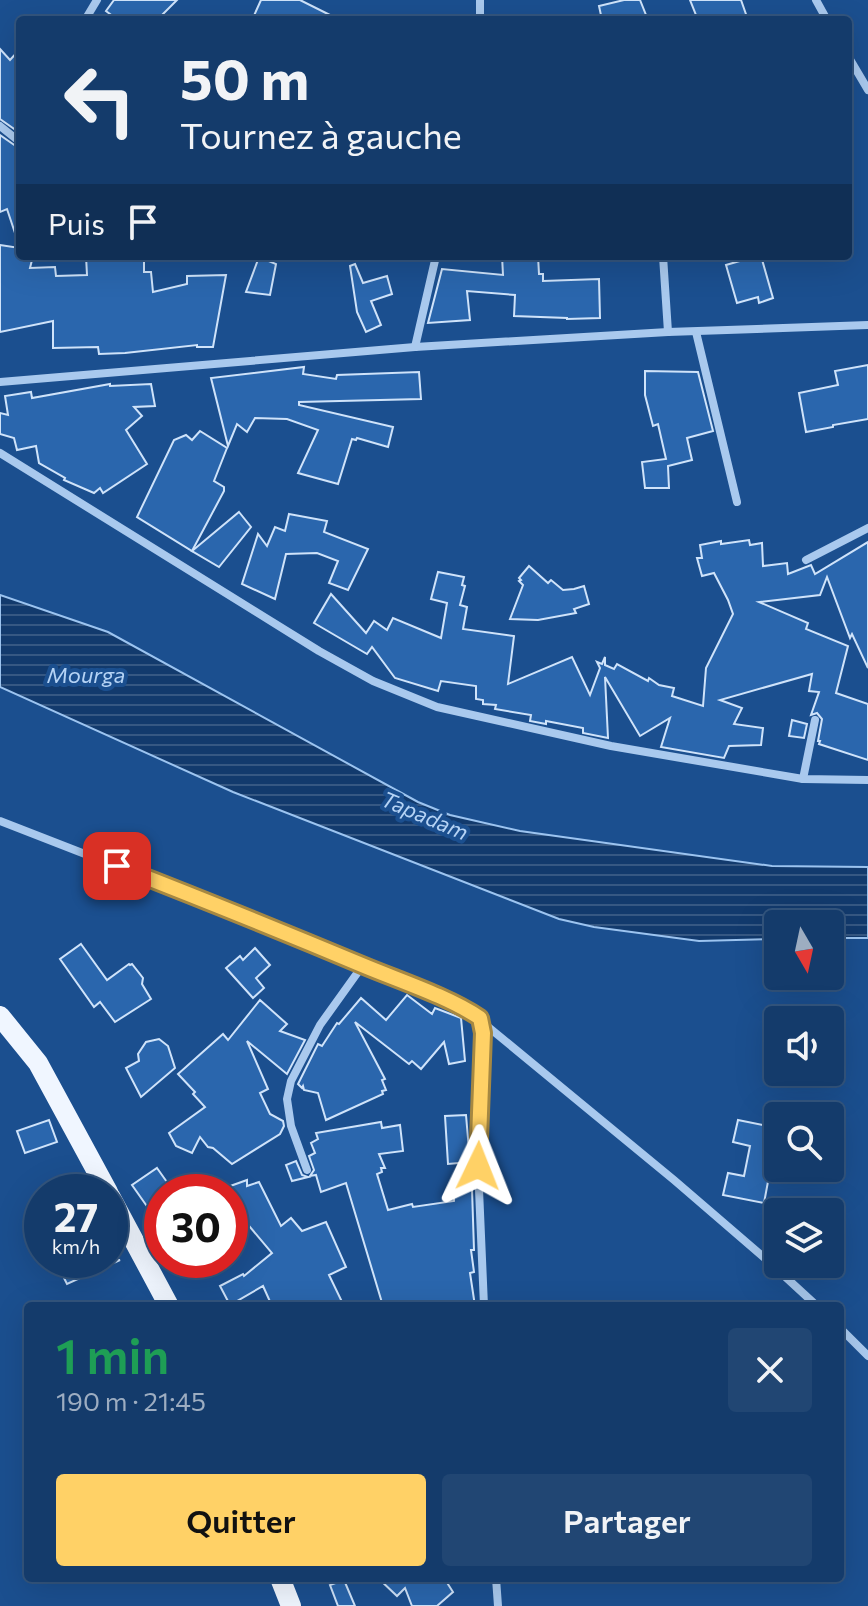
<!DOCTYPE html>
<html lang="fr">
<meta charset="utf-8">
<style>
:root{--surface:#143b6b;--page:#214673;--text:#f1f3f6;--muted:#9dadc1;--line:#33557e;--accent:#ffd166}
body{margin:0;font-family:Commissioner,sans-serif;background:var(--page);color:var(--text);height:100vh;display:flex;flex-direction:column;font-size:30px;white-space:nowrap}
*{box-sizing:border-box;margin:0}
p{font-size:26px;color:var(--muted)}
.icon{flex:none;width:44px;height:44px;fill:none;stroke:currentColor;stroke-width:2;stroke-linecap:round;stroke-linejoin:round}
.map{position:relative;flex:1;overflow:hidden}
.drawer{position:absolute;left:24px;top:1302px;width:820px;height:280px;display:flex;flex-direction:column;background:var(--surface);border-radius:8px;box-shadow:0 8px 32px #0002,0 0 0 2px var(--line)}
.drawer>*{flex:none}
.banner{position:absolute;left:16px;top:16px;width:836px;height:244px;border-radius:8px;box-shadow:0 8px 32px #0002,0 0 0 2px var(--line);background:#143b6b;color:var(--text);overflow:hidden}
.needle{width:52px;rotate:171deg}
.fabs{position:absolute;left:764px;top:910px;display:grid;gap:16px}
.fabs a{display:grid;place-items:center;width:80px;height:80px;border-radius:8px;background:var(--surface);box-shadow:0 8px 32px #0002,0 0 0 2px var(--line);font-size:40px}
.speed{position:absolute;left:24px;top:1174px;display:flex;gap:16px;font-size:40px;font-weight:700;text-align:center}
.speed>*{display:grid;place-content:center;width:104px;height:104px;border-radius:50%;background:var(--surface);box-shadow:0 8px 32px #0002,0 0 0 2px var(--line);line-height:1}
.speed small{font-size:20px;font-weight:400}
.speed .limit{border:12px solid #d22;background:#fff;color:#111}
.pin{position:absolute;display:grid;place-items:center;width:68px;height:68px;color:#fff;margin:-34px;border-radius:16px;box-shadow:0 4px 12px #0006}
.me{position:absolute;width:88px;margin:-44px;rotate:2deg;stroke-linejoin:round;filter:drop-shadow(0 0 6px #0008)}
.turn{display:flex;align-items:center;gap:28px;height:168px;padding:0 32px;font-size:36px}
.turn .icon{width:104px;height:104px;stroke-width:2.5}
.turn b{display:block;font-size:56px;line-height:68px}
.then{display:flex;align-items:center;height:76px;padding:0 32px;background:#0003;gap:16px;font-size:30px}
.round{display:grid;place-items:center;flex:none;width:84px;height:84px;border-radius:8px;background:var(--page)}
.overview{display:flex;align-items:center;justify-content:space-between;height:136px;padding:0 32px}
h1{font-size:48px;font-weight:600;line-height:60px;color:#1e9e55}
.action{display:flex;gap:16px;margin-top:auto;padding:16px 32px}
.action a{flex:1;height:92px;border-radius:8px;background:var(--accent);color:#111;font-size:32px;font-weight:600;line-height:92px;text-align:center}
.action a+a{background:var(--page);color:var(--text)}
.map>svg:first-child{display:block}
.water{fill:url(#water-rules);stroke:#9cc4f0;stroke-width:2}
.building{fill:#2a66ad;stroke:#cfe3fa;stroke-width:2}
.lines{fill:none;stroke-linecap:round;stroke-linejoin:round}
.street{stroke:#a9c9ee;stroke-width:8}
.primary{stroke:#f0f6ff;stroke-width:20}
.route-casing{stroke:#a68842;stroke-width:20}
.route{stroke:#ffd166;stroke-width:14}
.labels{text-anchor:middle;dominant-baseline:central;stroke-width:8;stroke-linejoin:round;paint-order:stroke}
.water-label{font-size:22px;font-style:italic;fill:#b5d3f5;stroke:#1b4f8f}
</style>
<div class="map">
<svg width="868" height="1606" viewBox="0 0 868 1606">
<defs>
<pattern id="water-rules" width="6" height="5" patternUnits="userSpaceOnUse" patternTransform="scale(2)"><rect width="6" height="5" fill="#123a6d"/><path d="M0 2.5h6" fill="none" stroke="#365883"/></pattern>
</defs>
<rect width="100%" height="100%" fill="#1b4f8f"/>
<path class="water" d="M0 595 108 632 418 802 450 815 520 831 772 866 868 867V938H830V924H778V939L699 941 594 927 559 919 233 792 0 687Z"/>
<g class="building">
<path d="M114 0H177L157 20H118L106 11Z"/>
<path d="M261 0H300L340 20H252Z"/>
<path d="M624 0H640L648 20H602L599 6Z"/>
<path d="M690 0H741L748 20H698Z"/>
<path d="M0 49 10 60 20 49V133L0 119Z"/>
<path d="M0 135 20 149V239H17L7 209 0 212Z"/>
<path d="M0 245 20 248V256H33L30 268 55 267 56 276 87 275 86 256H144V272H151L153 292 187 284V276L226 275 213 347H197V345L125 353 99 354 98 347 53 348V321L0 332Z"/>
<path d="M502 256H538L539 274H543V281L599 279 600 318 567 319V318L514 316 515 295 467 291 470 320 428 323 442 269 503 275Z"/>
<path d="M757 256H761L773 298 759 303 758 297 737 303 726 265Z"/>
<path d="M259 257 276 264 270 295 246 292Z"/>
<path d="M355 264 363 283 387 276 392 294 371 301 381 325 366 332 357 312 350 266Z"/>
<path d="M868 365V419L833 425V427L806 432 799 393 838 385 835 371Z"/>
<path d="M304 367 303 374 336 379 337 375 419 372 421 399 299 402V405L393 427 388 447 357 438 356 440 352 439 338 484 298 473 318 430 287 419 255 418 247 432 237 424 228 446 211 378Z"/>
<path d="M645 371 698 372 713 431 687 438 692 460 668 466 669 488H645L642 462 666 459 658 424 653 426 645 395Z"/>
<path d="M110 384V386L151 384 155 406 134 407 142 416 126 430 147 464 103 493 100 488 94 493 64 480 65 478 39 463 36 446 17 450 14 438 0 434V413L8 415 5 396 31 392 32 398Z"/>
<path d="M200 431 227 448 214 481 224 487V491L192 551 137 517 174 440 186 435 192 440Z"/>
<path d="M239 512 251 527 219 567 192 551Z"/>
<path d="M289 514 327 521 324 532 368 549 348 590 329 583 338 561 317 553 286 554 275 599 242 584 258 534 267 546 275 527 285 531Z"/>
<path d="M749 540 750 545 762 543 763 566 787 563 788 574 811 565 815 574 868 542V668L852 634 850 638 827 577 820 595 759 602 808 623 806 629 848 646 836 693 868 704V760L819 744 820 741H818L822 719 817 713 811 715 819 692 809 691 812 674 720 700 742 708 734 724 763 728 761 745 729 746 724 758 661 747 670 718 640 736 605 677 608 738 583 733V728L546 721V724L530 721 531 715 495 709 496 705 483 704V700L476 699V686L441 681 438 691 395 678 372 647 367 654 314 623 331 594 366 633 374 621 387 630 393 618 441 638 447 603 431 599 438 572 464 577 462 585 465 586 460 605 467 607 463 629 514 636 508 684 572 657 590 695 600 668 597 662 602 664 605 657V665L614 669 617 664 648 681 649 678 659 685 674 688 672 696 703 706 706 668 733 614 728 600 714 573 702 576 697 558H702L700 545 721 541V544Z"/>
<path d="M529 566 548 583 551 580 563 590 574 589 584 586 589 604 574 609 576 613 538 620 510 619 523 585 519 581 521 580 519 578Z"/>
<path d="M792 720 807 724 804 738 789 736Z"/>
<path d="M98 867 116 873 107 893 89 885Z"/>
<path d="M81 944 107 980 129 964 130 965 132 964 143 978 142 984 151 999 115 1022 100 1002 94 1007 60 959Z"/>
<path d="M255 948 270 965 256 978 264 988 253 998 226 968 240 956 243 960Z"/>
<path d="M407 995 432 1014 435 1008 461 1018 465 1061 449 1064 444 1042 421 1069 412 1061 409 1064 355 1022 385 1079 382 1080 386 1090 382 1091 383 1094 326 1120 318 1093 304 1090 303 1086 302 1088 298 1084 318 1044 322 1046 337 1023 339 1024 361 998 386 1020Z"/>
<path d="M260 1000 287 1024 280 1031 305 1040 287 1074 247 1041 268 1089 260 1093 270 1114 283 1121 284 1126 280 1134 232 1164 213 1148 208 1147 200 1137 192 1153 176 1146 169 1133 205 1107 193 1094 195 1092 178 1074 223 1034 228 1040Z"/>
<path d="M159 1039 168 1046 175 1068 141 1097 126 1068 139 1061 138 1054 146 1042Z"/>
<path d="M466 1115 470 1162 448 1164 445 1116Z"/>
<path d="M49 1120 57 1142 25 1153 17 1131Z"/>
<path d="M738 1120 778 1128 764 1203 723 1195 728 1173 744 1176 750 1146 733 1142Z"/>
<path d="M381 1122 382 1128 400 1125 403 1151 379 1154 385 1168H381L382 1172 377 1174 388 1210 412 1204 413 1207 454 1201V1189H472L474 1250H471L474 1272 470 1273 475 1306H446V1302L421 1306H383L346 1183 321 1192 316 1175 310 1176 314 1170 309 1156 315 1153 311 1143 318 1139 316 1133Z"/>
<path d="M296 1161 302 1175 308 1177 292 1181 286 1165Z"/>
<path d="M157 1168 174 1192H162V1205L151 1212 132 1185Z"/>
<path d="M247 1180V1186L259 1182 281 1226 291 1218 302 1231 326 1222 346 1267 329 1275 344 1306H272L263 1286 230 1305 220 1286 243 1274 244 1276 272 1253 244 1220 230 1199V1192H225L222 1189Z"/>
<path d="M55 1260H120L67 1284Z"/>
<path d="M378 1578H444L453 1592 437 1606H412L405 1588 397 1596Z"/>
<path d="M344 1580 355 1606H338L330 1585Z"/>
</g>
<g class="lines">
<g class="street">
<path d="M480 0V20"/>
<path d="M816 0 827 20"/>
<path d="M85 20 97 0"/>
<path d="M848 56 868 90"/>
<path d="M0 126 20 142"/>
<path d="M663 256 668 332"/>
<path d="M696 332 737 502"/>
<path d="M415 347 436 256"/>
<path d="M0 382 415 347 668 332 868 325"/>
<path d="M0 453 319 651 373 681 437 707 611 746 803 779 868 780"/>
<path d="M806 560 868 528"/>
<path d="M803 779 815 720"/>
<path d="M0 821 234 912 470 1012 674 1180 767 1260 817 1306"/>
<path d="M480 1019 483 1033 478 1166 484 1306"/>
<path d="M307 1170 291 1126 287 1099 291 1081 320 1025 363 965"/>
<path d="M840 1328 868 1356"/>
<path d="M496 1578 498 1606"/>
</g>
<g class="primary">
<path d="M0 1016 38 1063 108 1192"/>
<path d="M110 1196 169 1306"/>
<path d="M280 1578 291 1606"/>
</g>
</g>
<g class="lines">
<g class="route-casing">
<path id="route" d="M117 866C199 898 281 931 362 965 400 981 447 996 480 1018L483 1033 478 1166"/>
</g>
<use href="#route" class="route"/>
</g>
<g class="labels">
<g class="water-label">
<text x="86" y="674">Mourga</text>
<text transform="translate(425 815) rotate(23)">Tapadam</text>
</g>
</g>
</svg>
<div class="fabs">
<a><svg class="needle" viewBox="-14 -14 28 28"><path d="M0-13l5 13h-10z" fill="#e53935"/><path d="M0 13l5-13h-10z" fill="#9dadc1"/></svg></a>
<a><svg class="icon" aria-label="sound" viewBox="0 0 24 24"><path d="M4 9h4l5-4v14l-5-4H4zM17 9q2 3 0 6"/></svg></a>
<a><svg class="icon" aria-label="search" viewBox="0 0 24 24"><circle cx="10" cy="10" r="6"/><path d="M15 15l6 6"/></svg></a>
<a><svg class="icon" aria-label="layers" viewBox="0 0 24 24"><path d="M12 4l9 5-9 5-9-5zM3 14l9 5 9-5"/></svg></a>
</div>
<div class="speed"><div>27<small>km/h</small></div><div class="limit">30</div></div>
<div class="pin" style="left:117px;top:866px;background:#d93025"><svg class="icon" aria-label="arrive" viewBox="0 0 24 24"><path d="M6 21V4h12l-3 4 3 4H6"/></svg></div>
<svg class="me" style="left:478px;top:1166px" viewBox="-20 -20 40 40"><path d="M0-17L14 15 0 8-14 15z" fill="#ffd166" stroke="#fff" stroke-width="4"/></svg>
<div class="banner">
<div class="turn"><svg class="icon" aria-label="left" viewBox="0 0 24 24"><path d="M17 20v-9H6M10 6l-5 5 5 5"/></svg><div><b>50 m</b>Tournez à gauche</div></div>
<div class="then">Puis<svg class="icon" aria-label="arrive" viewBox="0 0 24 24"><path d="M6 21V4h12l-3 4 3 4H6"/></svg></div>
</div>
<section class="drawer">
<div class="overview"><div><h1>1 min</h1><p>190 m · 21:45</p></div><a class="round"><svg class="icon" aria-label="close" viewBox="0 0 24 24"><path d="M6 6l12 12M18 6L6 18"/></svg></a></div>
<div class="action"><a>Quitter</a><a>Partager</a></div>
</section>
</div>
